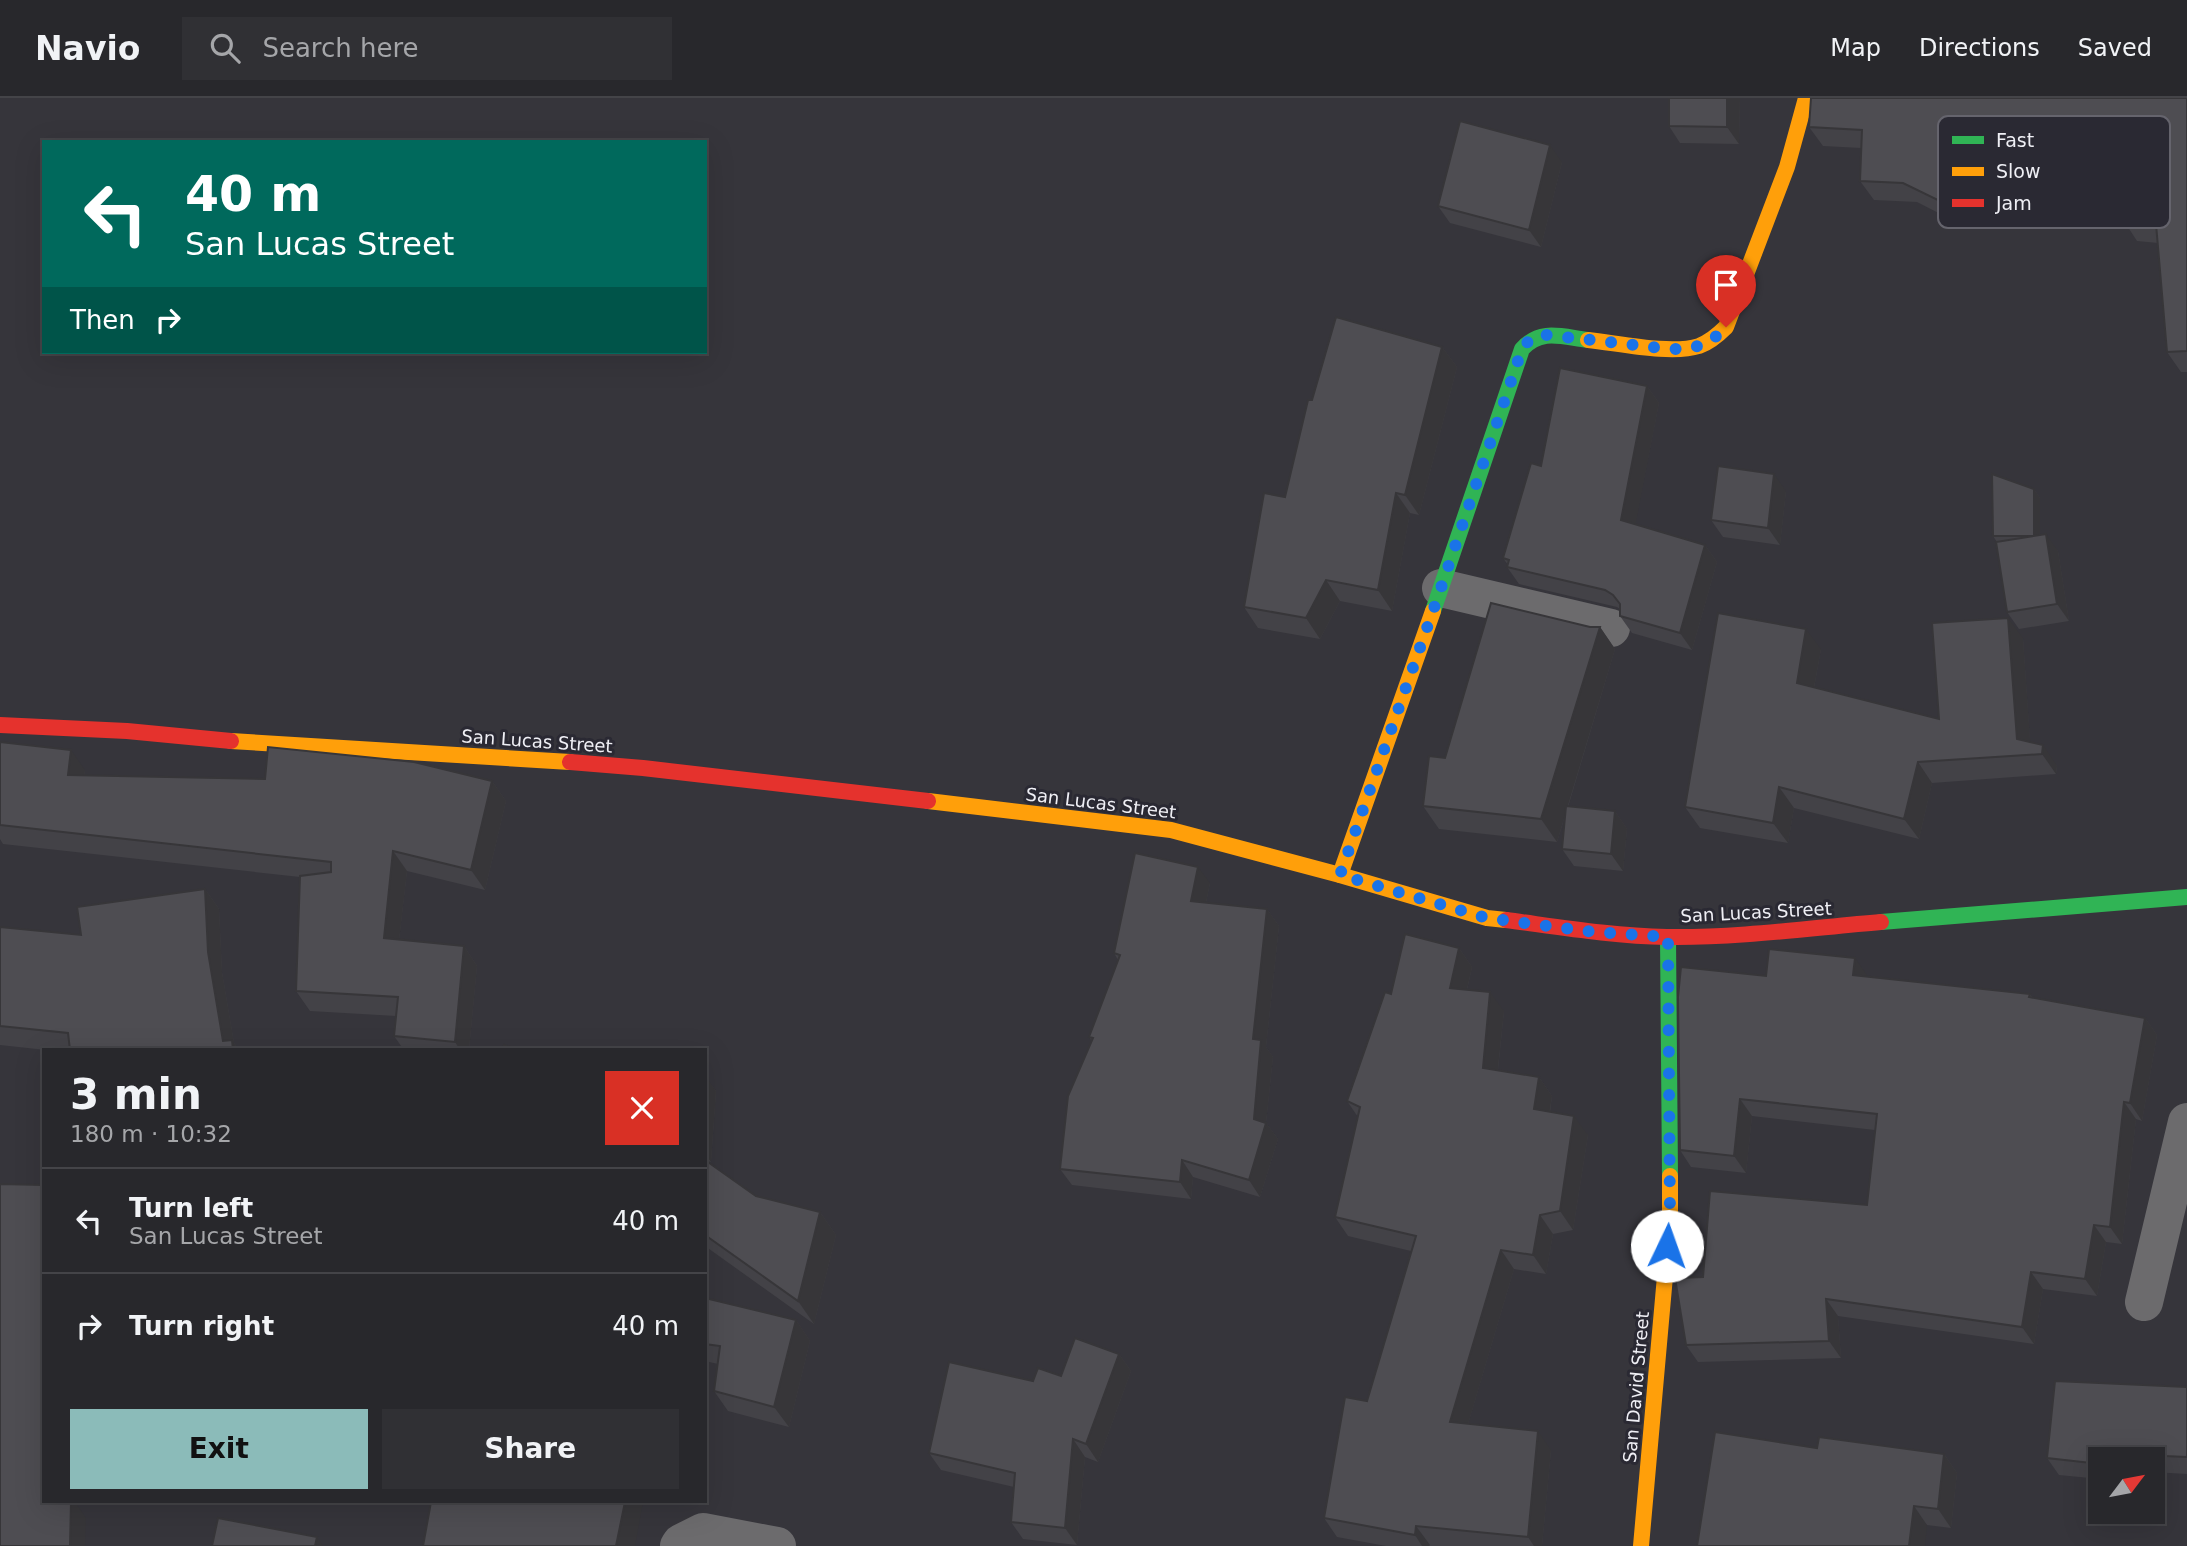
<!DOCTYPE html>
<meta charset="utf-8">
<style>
:root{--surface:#28282c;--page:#303034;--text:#f1f3f6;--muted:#a5a6a9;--line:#444448;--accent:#8bbbb9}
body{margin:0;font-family:"DejaVu Sans",sans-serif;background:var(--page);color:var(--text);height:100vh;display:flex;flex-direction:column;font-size:26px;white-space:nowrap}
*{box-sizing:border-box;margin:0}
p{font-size:23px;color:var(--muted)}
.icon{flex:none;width:38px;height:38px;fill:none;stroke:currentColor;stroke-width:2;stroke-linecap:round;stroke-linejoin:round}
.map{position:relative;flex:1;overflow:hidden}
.details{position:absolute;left:42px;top:950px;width:665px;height:455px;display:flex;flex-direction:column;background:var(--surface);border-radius:0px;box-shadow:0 7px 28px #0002,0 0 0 2px var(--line)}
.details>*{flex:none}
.top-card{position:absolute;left:42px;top:42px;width:665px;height:214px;border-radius:0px;box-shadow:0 7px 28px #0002,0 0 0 2px var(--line);background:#00695c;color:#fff;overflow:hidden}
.needle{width:46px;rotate:58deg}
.fabs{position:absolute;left:2088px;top:1349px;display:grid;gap:14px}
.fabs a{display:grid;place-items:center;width:77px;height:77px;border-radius:0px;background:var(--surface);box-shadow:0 7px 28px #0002,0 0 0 2px var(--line);font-size:35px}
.pin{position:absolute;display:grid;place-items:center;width:60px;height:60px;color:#fff;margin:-72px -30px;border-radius:50% 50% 50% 0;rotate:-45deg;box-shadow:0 0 7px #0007}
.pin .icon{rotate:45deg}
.me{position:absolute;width:77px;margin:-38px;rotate:3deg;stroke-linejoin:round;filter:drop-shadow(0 0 5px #0008)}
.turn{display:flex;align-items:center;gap:24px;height:147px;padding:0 28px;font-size:32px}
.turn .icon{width:91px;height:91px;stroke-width:2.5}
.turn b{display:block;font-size:49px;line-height:60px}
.then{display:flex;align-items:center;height:66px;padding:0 28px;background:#0003;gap:14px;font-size:26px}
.round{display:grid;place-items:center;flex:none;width:74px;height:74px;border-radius:0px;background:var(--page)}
.headline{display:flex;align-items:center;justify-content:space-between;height:119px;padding:0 28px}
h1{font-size:42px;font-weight:700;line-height:52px}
.action{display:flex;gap:14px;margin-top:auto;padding:14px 28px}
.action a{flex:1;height:80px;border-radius:0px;background:var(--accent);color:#111;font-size:28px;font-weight:700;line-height:80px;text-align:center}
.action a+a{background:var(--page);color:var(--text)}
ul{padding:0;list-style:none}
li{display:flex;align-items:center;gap:21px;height:105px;padding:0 28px;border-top:2px solid var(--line)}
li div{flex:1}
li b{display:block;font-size:26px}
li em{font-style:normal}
header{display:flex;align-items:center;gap:42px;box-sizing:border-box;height:98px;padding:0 35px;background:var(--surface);border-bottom:2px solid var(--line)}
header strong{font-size:33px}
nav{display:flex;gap:38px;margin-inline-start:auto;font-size:24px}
.search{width:490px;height:63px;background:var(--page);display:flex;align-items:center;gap:18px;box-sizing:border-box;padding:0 24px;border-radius:0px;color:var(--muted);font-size:26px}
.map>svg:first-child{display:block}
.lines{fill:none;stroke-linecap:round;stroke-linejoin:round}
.street{stroke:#6c6b6d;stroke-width:38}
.fast{stroke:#30b455;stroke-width:16}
.slow{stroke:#ff9f0a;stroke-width:16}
.jam{stroke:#e5322d;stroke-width:16}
.wall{fill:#434247}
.shaded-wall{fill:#373639}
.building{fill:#4e4d52;stroke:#373639;stroke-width:2}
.route{stroke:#1a73e8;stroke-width:12;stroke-dasharray:0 21.6}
.labels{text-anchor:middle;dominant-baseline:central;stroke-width:6;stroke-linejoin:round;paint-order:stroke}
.street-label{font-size:18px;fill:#efeff5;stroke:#2a2933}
.key{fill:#2a2933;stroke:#65646d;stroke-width:2}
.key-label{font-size:19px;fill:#efeff5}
</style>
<header>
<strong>Navio</strong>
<div class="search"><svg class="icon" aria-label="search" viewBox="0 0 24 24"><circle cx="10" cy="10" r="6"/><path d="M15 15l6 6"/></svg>Search here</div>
<nav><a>Map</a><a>Directions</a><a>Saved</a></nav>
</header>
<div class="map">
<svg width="2187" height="1448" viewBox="0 0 2187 1448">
<rect width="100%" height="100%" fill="#36353b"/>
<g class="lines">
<g class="street">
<path d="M1441 490 1611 530"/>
<path d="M2144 1204 2187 1024"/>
<path d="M679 1448 681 1445 703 1434 777 1448"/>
</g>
<g class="fast">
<path d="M1433 513 1522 251C1541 230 1562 239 1588 242"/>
<path d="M1881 824 2187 799"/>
<path d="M1668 839 1670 1078"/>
</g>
<g class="slow">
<path d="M1588 242C1618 245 1671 257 1699 248 1710 244 1718 237 1726 229L1787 69 1806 0"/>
<path d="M231 643 570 664"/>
<path d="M928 703 1171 732 1340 777 1487 820 1506 822"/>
<path d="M1340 777 1433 513"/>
<path d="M1641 1448 1670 1122V1078"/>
</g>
<g class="jam">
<path d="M0 627 127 633 231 643"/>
<path d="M570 664 643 670 928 703"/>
<path d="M1506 822C1559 829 1613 838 1667 839 1738 840 1810 830 1881 824"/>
</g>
</g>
<g class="wall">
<path d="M1669 0H1740L1739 46 1680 45 1669 28Z"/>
<path d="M2187 0V274H2181L2167 254 2158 145 2137 143 2124 123 2130 60 1971 46 1970 57H1968L1966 129 1917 104 1874 102 1860 83 1861 50 1823 48 1809 29Z"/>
<path d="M1562 64 1541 149 1450 125 1438 108Z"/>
<path d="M1442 249 1457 269 1419 417 1410 415 1392 513 1340 503 1320 541 1258 530 1244 509 1285 399 1312 302Z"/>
<path d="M1647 288 1659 305 1635 426 1705 447 1717 464 1692 552 1632 535 1620 518V511L1617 509 1519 486 1507 469 1508 467 1503 460 1541 368Z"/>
<path d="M2034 391 2040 400V437L2058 453 2069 523 2019 531 2007 514 1997 444 1993 438Z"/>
<path d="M1786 393 1780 447 1723 439 1711 422Z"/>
<path d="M1600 529 1615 551 1568 709 1615 713 1627 731 1623 773 1574 768 1562 751 1566 715 1557 744 1439 731 1423 708 1445 660Z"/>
<path d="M2023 540 2030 644 2057 668 2056 676 1932 685 1919 741 1794 710 1788 745 1700 730 1685 709 1821 551 1814 590 1939 621Z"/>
<path d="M0 644 85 672 84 678 265 681 492 683 506 703 485 792 407 773 399 842 464 848 477 868 469 952H404L394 938 396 918 310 913 296 893 300 779 3 746 0 741Z"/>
<path d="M1210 785 1206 805 1267 811 1279 828 1266 949 1273 959 1266 1025 1278 1041 1260 1099 1193 1079 1191 1101 1072 1087 1060 1071 1092 943 1089 939 1118 862 1114 855Z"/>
<path d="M205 791 219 811 222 874 234 945 239 952H46L0 947V829L81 837Z"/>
<path d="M1459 850 1472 869 1467 892 1504 913 1498 972 1539 979 1552 998 1550 1014 1588 1037 1573 1132 1553 1136 1546 1176 1514 1171 1468 1326 1551 1352 1542 1448H1386L1337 1439 1324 1420 1367 1303 1411 1153 1348 1138 1335 1119 1358 1019 1347 1003 1391 896Z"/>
<path d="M1867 877V878L2030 896 2032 899 2145 920 2157 937 2142 1023 2136 1021 2122 1146 2106 1144 2097 1198 2043 1191 2034 1246 1838 1218 1841 1260 1698 1264 1686 1247 1703 1179 1867 1107 1875 1032 1752 1018 1746 1075 1691 1069 1680 1052 1766 878Z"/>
<path d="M705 979 716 993 711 1064 707 1063 756 1098 820 1114 836 1137 814 1226 705 1148Z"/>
<path d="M705 1200 796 1222 810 1243 789 1329 728 1313 714 1293 718 1266 705 1263Z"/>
<path d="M1119 1256 1131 1273 1098 1364 1085 1359 1077 1447 1023 1441 1011 1424 1014 1389 941 1372 929 1355 1033 1283 1061 1278Z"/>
<path d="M2187 1289V1376L2152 1374V1362H2100V1381L2059 1377 2047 1360Z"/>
<path d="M1817 1350 1944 1356 1957 1375 1951 1430 1927 1427Z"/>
</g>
<g class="shaded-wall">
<path d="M1727 0H1740L1739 46 1727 29Z"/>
<path d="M1957 26 1971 46 1970 57 1956 37Z"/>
<path d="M1954 37 1968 57 1966 129 1952 109Z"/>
<path d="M1550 47 1562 64 1541 149 1529 132Z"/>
<path d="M1442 249 1457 269 1419 417 1405 397Z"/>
<path d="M1647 288 1659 305 1633 439 1621 422Z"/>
<path d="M1774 376 1786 393 1780 447 1768 430Z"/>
<path d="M2034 391 2040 400V447L2034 438Z"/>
<path d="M1396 395 1410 415 1392 513 1378 492Z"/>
<path d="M2046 436 2058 453 2069 523 2057 506Z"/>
<path d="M1705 447 1717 464 1692 552 1680 535Z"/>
<path d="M1326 482 1340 503 1320 541 1306 520Z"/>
<path d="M2008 520 2023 540 2031 656 2017 641Z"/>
<path d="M1600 529 1615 551 1557 744 1541 721Z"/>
<path d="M1806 531 1821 551 1811 606 1797 585Z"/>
<path d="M2043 647 2057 668 2056 676 2042 656Z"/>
<path d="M71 652 85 672 82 697 68 677Z"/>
<path d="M1918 664 1932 685 1919 741 1904 721Z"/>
<path d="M492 683 506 703 485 792 471 772Z"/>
<path d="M1779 689 1794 710 1788 745 1773 725Z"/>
<path d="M1615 713 1627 731 1623 773 1611 756Z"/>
<path d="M393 753 407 773 397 860 384 840Z"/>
<path d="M1198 769 1210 785 1203 820 1191 803Z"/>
<path d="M205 791 219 811 222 874 234 945 239 952H230L223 943 208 854Z"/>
<path d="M1267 811 1279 828 1266 949 1273 959 1266 1025 1278 1041 1260 1099 1249 1082 1254 1021 1253 941Z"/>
<path d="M464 848 477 868 469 952H460L455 944Z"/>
<path d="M1459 850 1472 869 1463 909 1450 890Z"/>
<path d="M1855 860 1867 877 1865 894 1853 877Z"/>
<path d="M1490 894 1504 913 1496 989 1483 970Z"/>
<path d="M2145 920 2157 937 2142 1023 2130 1005Z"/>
<path d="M706 979 716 993 711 1064 705 1056Z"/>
<path d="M1539 979 1552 998 1547 1030 1534 1011Z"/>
<path d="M1740 1001 1752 1018 1746 1075 1734 1058Z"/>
<path d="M2124 1004 2136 1021 2122 1146 2110 1129Z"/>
<path d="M1574 1018 1588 1037 1573 1132 1560 1113Z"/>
<path d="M1182 1062 1193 1079 1191 1101 1180 1084Z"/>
<path d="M820 1114 836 1137 814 1226 798 1203Z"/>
<path d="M1540 1117 1553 1136 1546 1176 1533 1157Z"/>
<path d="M2094 1127 2106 1144 2097 1198 2085 1181Z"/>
<path d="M1501 1152 1514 1171 1463 1343 1450 1324Z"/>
<path d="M2031 1174 2043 1191 2034 1246 2022 1229Z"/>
<path d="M1826 1201 1838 1218 1841 1260 1829 1243Z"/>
<path d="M796 1222 810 1243 789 1329 774 1309Z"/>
<path d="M1119 1256 1131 1273 1098 1364 1086 1346Z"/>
<path d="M1538 1333 1551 1352 1542 1448H1534L1528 1439Z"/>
<path d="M1073 1341 1085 1359 1077 1447 1065 1430Z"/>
<path d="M1944 1356 1957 1375 1951 1430 1938 1411Z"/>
<path d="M71 1404H75L86 1420 85 1448H70Z"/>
<path d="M625 1404H643L635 1448H616Z"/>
<path d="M1914 1408 1927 1427 1925 1448H1909Z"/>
<path d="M1416 1428 1430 1447 1429 1448H1422L1415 1437Z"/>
<path d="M317 1439 323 1448H315Z"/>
</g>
<g class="building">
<path d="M1669 0H1727V29L1669 28Z"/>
<path d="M1811 0H2187V253L2167 254 2156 126 2124 123 2132 42 1957 26 1956 37H1954L1952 109 1903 85 1860 83 1862 32 1809 29Z"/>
<path d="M1460 23 1550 47 1529 132 1438 108Z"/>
<path d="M1336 219 1442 249 1405 397 1396 395 1378 492 1326 482 1306 520 1244 509 1264 395 1285 399 1308 302H1312Z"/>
<path d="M1560 270 1647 288 1621 422 1705 447 1680 535 1620 518V506L1613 497 1605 492 1507 469 1509 462 1503 460 1531 365 1541 368Z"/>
<path d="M1718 368 1774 376 1768 430 1711 422Z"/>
<path d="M1992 376 2034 391V438H1993Z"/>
<path d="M2046 436 2057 506 2007 514 1996 444Z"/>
<path d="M1491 505 1590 529H1600L1541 721 1423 708 1429 658 1445 660Z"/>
<path d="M1718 515 1806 531 1797 585 1939 621 1932 525 2008 520 2017 641 2043 647 2042 656 1918 664 1904 721 1779 689 1773 725 1685 709Z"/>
<path d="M0 644 71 652 68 677 265 681 268 649 414 664 492 683 471 772 393 753 384 840 464 848 455 944 394 938 398 899 296 893 300 778 331 774V764L0 727Z"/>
<path d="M1566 708 1615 713 1611 756 1562 751Z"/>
<path d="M1135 755 1198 769 1191 803 1267 811 1253 941 1261 942 1254 1021 1266 1025 1249 1082 1182 1062 1180 1084 1060 1071 1068 998 1093 940 1089 939 1120 857 1114 855Z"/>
<path d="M205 791 208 854 223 943 232 942 233 952H70L68 935 0 928V829L81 837 77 809Z"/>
<path d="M1405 836 1459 850 1450 890 1490 894 1483 970 1539 979 1534 1011 1574 1018 1560 1113 1540 1117 1533 1157 1501 1152 1450 1324 1538 1333 1528 1439 1416 1428 1415 1437 1324 1420 1345 1299 1367 1303 1416 1138 1335 1119 1360 1009 1347 1003 1385 894 1391 896Z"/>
<path d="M1769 851 1855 860 1853 877 2030 896 2029 899 2145 920 2130 1005 2124 1004 2110 1129 2094 1127 2085 1181 2031 1174 2022 1229 1826 1201 1829 1243 1686 1247 1675 1180 1703 1179 1710 1093 1867 1107 1877 1016 1740 1001 1734 1058 1680 1052 1678 899 1681 869 1766 878Z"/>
<path d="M504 947 521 952H503Z"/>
<path d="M705 1062 756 1098 820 1114 798 1203 705 1137Z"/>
<path d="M0 1086 44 1087V1404H71L70 1448H0Z"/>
<path d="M705 1200 796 1222 774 1309 714 1293 720 1248 705 1246Z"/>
<path d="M1075 1240 1119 1256 1086 1346 1073 1341 1065 1430 1011 1424 1015 1375 929 1355 949 1264 1033 1283 1038 1270 1061 1278Z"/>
<path d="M2055 1283 2187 1289V1359L2117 1356 2116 1362H2100V1366L2047 1360Z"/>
<path d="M1715 1334 1817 1350 1819 1339 1944 1356 1938 1411 1914 1408 1909 1448H1697Z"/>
<path d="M431 1404H625L616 1448H423Z"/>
<path d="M218 1420 317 1439 315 1448H212Z"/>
</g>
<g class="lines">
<path class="route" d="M1667 1148 1670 1122 1668 839 1594 834 1487 820 1340 777 1441 490 1522 251 1531 240 1547 237 1670 251C1695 251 1708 248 1726 229"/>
</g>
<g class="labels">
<g class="street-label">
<text transform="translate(537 643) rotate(4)">San Lucas Street</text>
<text transform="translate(1101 705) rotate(7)">San Lucas Street</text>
<text transform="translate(1756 814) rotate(-3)">San Lucas Street</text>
<text transform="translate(1636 1289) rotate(-85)">San David Street</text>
</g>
</g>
<rect x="1938" y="18" width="232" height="112" rx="10" class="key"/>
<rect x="1952" y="38" width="32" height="8" fill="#30b455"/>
<rect x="1952" y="69" width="32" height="9" fill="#ff9f0a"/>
<rect x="1952" y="101" width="32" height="8" fill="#e5322d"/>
<g class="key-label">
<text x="1996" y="49">Fast</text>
<text x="1996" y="80">Slow</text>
<text x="1996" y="112">Jam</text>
</g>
</svg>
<div class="fabs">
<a><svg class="needle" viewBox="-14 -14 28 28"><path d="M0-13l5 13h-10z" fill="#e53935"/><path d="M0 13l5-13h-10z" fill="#a5a6a9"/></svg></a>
</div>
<div class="pin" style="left:1726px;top:229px;background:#d93025"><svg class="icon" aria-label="arrive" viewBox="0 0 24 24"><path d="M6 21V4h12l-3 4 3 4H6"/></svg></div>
<svg class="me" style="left:1667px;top:1148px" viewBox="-20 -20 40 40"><circle r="19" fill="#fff"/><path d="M0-13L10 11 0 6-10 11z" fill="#1a73e8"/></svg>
<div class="top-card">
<div class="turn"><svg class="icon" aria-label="left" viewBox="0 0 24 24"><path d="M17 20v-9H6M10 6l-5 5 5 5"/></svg><div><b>40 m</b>San Lucas Street</div></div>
<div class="then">Then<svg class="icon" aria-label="right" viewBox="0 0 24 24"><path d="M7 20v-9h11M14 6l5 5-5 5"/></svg></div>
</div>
<section class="details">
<div class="headline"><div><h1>3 min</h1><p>180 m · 10:32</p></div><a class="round" style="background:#d93025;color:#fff"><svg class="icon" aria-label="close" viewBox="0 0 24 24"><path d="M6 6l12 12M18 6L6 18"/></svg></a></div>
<ul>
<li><svg class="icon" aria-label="left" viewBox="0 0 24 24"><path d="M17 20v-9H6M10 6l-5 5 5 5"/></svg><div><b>Turn left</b><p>San Lucas Street</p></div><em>40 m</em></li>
<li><svg class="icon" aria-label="right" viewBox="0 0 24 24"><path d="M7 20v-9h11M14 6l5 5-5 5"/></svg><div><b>Turn right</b></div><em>40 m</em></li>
</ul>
<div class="action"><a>Exit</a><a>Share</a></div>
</section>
</div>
